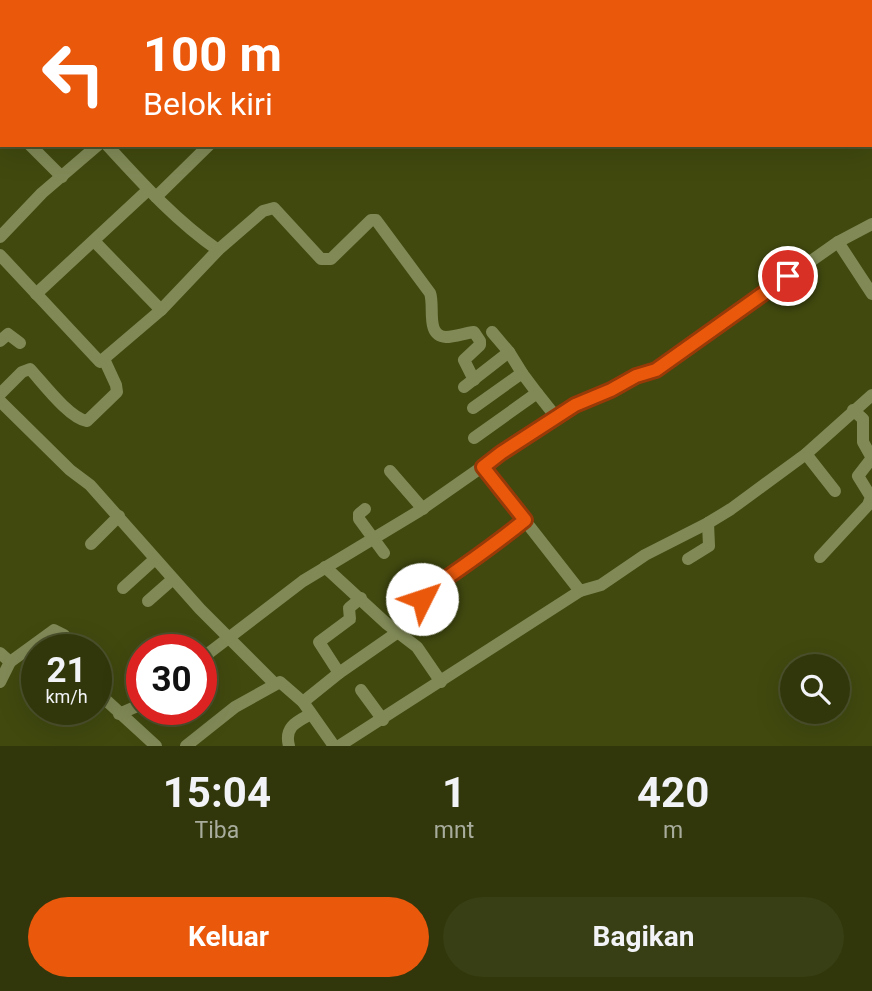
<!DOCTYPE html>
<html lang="id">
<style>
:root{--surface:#31370b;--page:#393f14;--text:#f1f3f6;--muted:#a8ac9d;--line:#4c512c;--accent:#ea580c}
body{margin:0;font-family:Roboto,sans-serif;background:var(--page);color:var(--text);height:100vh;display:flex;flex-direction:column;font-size:26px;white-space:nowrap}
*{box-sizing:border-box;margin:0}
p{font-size:23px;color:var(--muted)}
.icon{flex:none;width:38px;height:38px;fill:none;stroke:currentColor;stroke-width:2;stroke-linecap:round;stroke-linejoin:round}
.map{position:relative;height:746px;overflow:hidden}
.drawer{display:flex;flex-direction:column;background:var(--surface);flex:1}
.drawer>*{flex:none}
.top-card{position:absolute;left:0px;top:0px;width:873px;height:147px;box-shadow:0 7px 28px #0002,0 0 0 2px var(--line);background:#ea580c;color:#fff;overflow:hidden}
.fabs{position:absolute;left:780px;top:654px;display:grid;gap:14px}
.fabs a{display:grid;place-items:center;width:70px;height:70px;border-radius:50%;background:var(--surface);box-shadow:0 7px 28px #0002,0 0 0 2px var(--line);font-size:35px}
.speed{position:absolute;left:21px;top:634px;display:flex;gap:14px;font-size:35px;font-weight:700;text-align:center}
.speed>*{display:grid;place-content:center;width:91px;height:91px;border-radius:50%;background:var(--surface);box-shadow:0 7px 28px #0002,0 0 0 2px var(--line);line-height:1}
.speed small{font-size:18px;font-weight:400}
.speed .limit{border:10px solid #d22;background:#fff;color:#111}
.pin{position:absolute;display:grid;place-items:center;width:60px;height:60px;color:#fff;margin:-30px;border:4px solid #fff;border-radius:50%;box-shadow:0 2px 7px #0007}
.me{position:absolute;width:77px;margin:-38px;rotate:49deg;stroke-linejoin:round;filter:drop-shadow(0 0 5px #0008)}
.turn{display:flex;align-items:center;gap:24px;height:147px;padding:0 28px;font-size:32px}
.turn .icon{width:91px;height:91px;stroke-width:2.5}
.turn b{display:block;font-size:49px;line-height:60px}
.eta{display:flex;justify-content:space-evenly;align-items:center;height:119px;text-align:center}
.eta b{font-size:42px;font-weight:700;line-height:49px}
.action{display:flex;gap:14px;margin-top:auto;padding:14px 28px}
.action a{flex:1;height:80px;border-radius:42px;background:var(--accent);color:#fff;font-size:28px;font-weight:700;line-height:80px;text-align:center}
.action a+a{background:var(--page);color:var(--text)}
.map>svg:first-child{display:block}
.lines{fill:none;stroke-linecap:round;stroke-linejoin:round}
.minor{stroke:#818a57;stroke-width:12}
.route-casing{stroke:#983908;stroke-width:18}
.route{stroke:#ea580c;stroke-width:12}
</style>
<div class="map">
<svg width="872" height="746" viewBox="0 0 872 746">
<rect width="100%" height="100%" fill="#41490f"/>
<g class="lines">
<g class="minor">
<path d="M189 0 191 2"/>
<path d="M292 0 294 2"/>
<path d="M339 0 340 2"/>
<path d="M474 0 475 2"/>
<path d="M593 0 595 2"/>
<path d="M238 2 239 0"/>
<path d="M409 2 411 0"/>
<path d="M629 2 633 0"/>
<path d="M0 114 2 116"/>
<path d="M30 145 62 177"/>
<path d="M107 145C141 182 176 221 218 250L263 211 274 208 321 259H331L371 220H376L430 293C435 306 425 336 446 337 455 337 465 333 474 332L480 341V345L464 360 474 380"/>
<path d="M156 197 209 145"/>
<path d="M872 224 838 242 872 294"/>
<path d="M0 237 42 193 98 145"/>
<path d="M0 255 100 362 161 310 94 241"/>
<path d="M36 294 148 190"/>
<path d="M161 310 218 250"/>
<path d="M492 332 509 352 522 373"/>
<path d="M0 341 8 334 20 343"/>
<path d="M464 387 509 352"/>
<path d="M0 394 22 372 30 369C43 383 69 418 87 421L117 392 116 385 104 359"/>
<path d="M0 401 70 470 90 485 200 609 275 684"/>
<path d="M473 408 522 373 537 393"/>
<path d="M853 410 863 419V442L872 458"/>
<path d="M474 438 537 393 556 417"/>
<path d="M806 454 835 491"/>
<path d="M483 467 580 591"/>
<path d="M390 471 423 509"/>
<path d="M365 509 359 514V519L384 553"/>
<path d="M91 544 119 516"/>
<path d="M820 557 868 505 871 497 858 476 872 458"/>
<path d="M688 559 709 546 708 523"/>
<path d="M325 567 387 624 417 647 441 682"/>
<path d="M123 588 155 559"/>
<path d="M148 601 173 579"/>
<path d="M401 634 426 615 422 603 423 595 465 564 483 554 525 520"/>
<path d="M0 653 10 662 0 682"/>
<path d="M201 659 303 581 419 511 532 432 575 405 611 390 630 379 656 370 838 242"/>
<path d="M10 662 54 630 64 635 72 649"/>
<path d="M339 673 398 632"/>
<path d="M361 690 383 720"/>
<path d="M96 691 156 746"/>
<path d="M303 702 339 673 319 642 350 619 349 608 361 598"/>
<path d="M119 714 142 704"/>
<path d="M186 746 235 707 280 682 303 702 334 746"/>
<path d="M289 746C284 727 296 722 311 714"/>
<path d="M339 746 580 591 601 585 645 555 708 523 731 509 806 454 872 395"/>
</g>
</g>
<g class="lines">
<g class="route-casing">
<path id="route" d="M422 599 426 592C460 569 493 546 525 520L483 467 501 453 575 405 611 390 636 376 656 370 788 276"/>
</g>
<use href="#route" class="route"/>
</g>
</svg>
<div class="fabs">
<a><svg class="icon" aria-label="search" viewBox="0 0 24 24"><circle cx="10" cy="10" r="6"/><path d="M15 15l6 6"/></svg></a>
</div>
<div class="speed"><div>21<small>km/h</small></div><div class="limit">30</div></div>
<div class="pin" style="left:788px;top:276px;background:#d93025"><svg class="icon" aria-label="arrive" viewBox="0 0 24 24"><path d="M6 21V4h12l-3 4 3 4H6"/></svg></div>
<svg class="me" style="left:422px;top:599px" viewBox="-20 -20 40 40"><circle r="19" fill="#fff"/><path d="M0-13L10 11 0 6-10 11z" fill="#ea580c"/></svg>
<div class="top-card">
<div class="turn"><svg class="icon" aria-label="left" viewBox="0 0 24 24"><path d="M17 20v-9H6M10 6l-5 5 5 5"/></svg><div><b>100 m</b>Belok kiri</div></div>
</div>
</div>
<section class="drawer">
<div class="eta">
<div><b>15:04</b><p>Tiba</p></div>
<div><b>1</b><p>mnt</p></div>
<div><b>420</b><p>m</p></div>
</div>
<div class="action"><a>Keluar</a><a>Bagikan</a></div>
</section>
